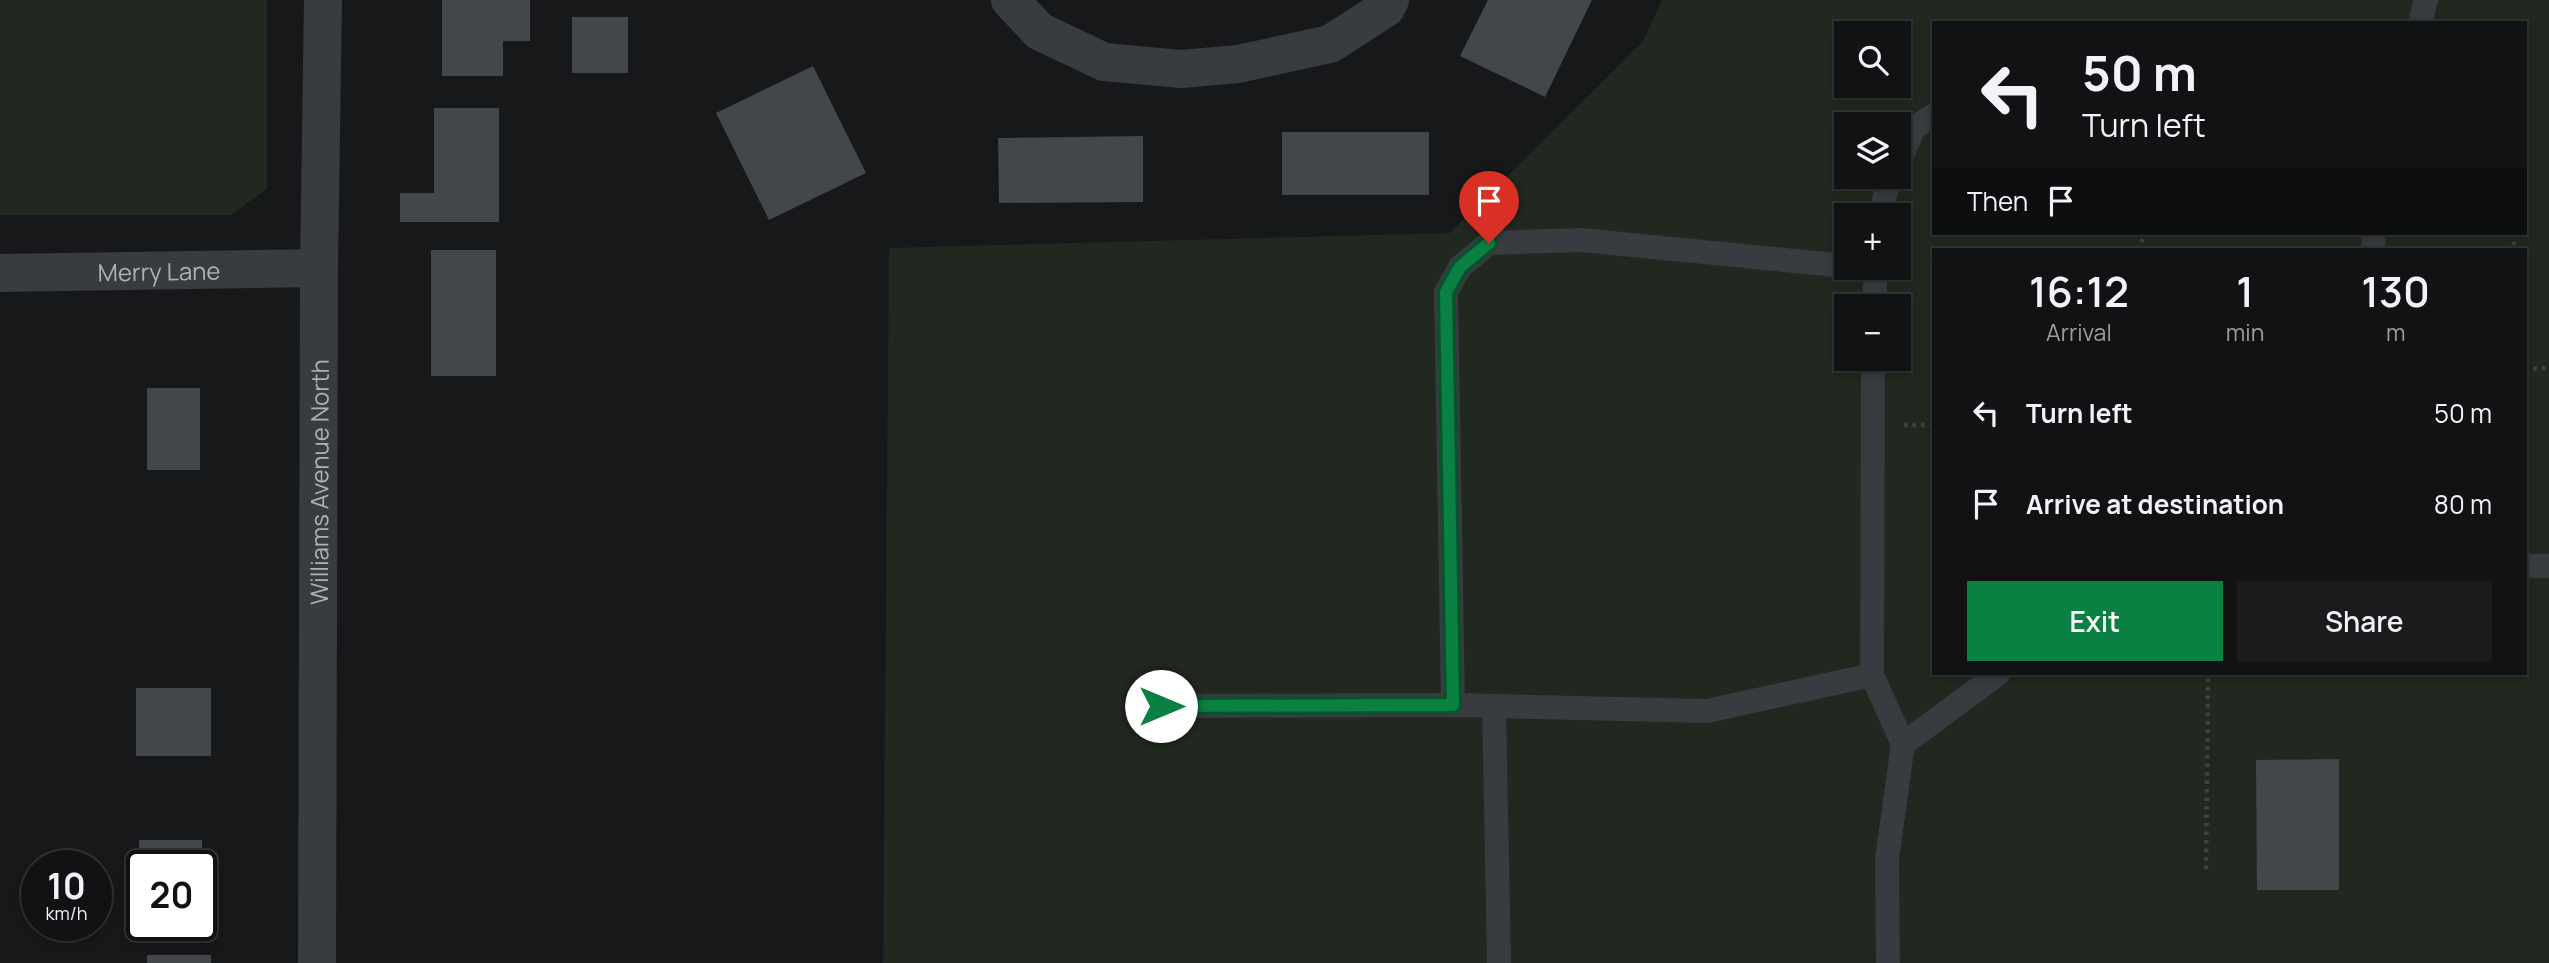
<!DOCTYPE html>
<meta charset="utf-8">
<style>
:root{--surface:#111214;--page:#1a1b1d;--text:#f1f3f6;--muted:#9c9ea0;--line:#303234;--accent:#0b8043}
body{margin:0;font-family:Manrope,sans-serif;background:var(--page);color:var(--text);height:100vh;display:flex;flex-direction:column;font-size:26px;white-space:nowrap}
*{box-sizing:border-box;margin:0}
p{font-size:23px;color:var(--muted)}
.icon{flex:none;width:38px;height:38px;fill:none;stroke:currentColor;stroke-width:2;stroke-linecap:round;stroke-linejoin:round}
.map{position:relative;flex:1;overflow:hidden}
.side{position:absolute;left:1932px;top:248px;width:595px;height:427px;display:flex;flex-direction:column;background:var(--surface);border-radius:0px;box-shadow:0 4px 10px #0003,0 0 0 2px var(--line)}
.side>*{flex:none}
.top-card{position:absolute;left:1932px;top:21px;width:595px;height:214px;border-radius:0px;box-shadow:0 4px 10px #0003,0 0 0 2px var(--line);background:#111214;color:var(--text);overflow:hidden}
.tools{position:absolute;left:1834px;top:21px;display:grid;gap:14px}
.tools a{display:grid;place-items:center;width:77px;height:77px;border-radius:0px;background:var(--surface);box-shadow:0 4px 10px #0003,0 0 0 2px var(--line);font-size:35px}
.speed{position:absolute;left:21px;top:850px;display:flex;gap:14px;font-size:35px;font-weight:700;text-align:center}
.speed>*{display:grid;place-content:center;width:91px;height:91px;border-radius:50%;background:var(--surface);box-shadow:0 4px 10px #0003,0 0 0 2px var(--line);line-height:1}
.speed small{font-size:18px;font-weight:400}
.speed .limit{border:4px solid #111;border-radius:10px;background:#fff;color:#111}
.pin{position:absolute;display:grid;place-items:center;width:60px;height:60px;color:#fff;margin:-72px -30px;border-radius:50% 50% 50% 0;rotate:-45deg;box-shadow:0 0 7px #0007}
.pin .icon{rotate:45deg}
.me{position:absolute;width:77px;margin:-38px;rotate:90deg;stroke-linejoin:round;filter:drop-shadow(0 0 5px #0008)}
.turn{display:flex;align-items:center;gap:24px;height:147px;padding:0 35px;font-size:32px}
.turn .icon{width:91px;height:91px;stroke-width:2.5}
.turn b{display:block;font-size:49px;line-height:60px}
.then{display:flex;align-items:center;height:66px;padding:0 35px;background:#0003;gap:14px;font-size:26px}
.eta{display:flex;justify-content:space-evenly;align-items:center;height:119px;text-align:center}
.eta b{font-size:42px;font-weight:600;line-height:49px}
.primary-button{display:flex;gap:14px;margin-top:auto;padding:14px 35px}
.primary-button a{flex:1;height:80px;border-radius:0px;background:var(--accent);color:#fff;font-size:28px;font-weight:600;line-height:80px;text-align:center}
.primary-button a+a{background:var(--page);color:var(--text)}
ul{padding:0;list-style:none}
li{display:flex;align-items:center;gap:21px;height:91px;padding:0 35px}
li div{flex:1}
li b{display:block;font-size:26px}
li em{font-style:normal}
.map>svg:first-child{display:block}
.green{fill:#20281f;fill-rule:evenodd}
.building{fill:#43464a}
.lines{fill:none;stroke-linecap:round;stroke-linejoin:round}
.path{stroke:#3e4246;stroke-width:4.5;stroke-dasharray:3.5 5;stroke-linecap:butt}
.lane{stroke:#383b3f;stroke-width:24}
.street{stroke:#383b3f;stroke-width:38}
.route-casing{stroke:#07532c;stroke-width:18}
.route{stroke:#0b8043;stroke-width:12}
.labels{text-anchor:middle;dominant-baseline:central;stroke-width:7;stroke-linejoin:round;paint-order:stroke}
.street-label{font-size:24px;fill:#a9b3ba;stroke:#121315}
</style>
<div class="map">
<svg width="2549" height="963" viewBox="0 0 2549 963">
<rect width="100%" height="100%" fill="#17181a"/>
<g class="green">
<path d="M0 0H267V189L231 215H0Z"/>
<path d="M1662 0H2549V963H883L889 248 1450 233 1643 41ZM1934 23H2525V233H1934ZM1846 33H1899V86H1846ZM1846 124H1899V177H1846ZM1846 215H1899V268H1846ZM1934 250H2525V674H1934ZM1846 306H1899V359H1846Z"/>
</g>
<g class="building">
<path d="M442 0H530V41H503V76H442Z"/>
<path d="M1488 0H1592L1545 97 1460 56Z"/>
<rect x="572" y="17" width="56" height="56"/>
<path d="M813 66 866 173 769 220 716 113Z"/>
<path d="M434 108H499V222H400V193H434Z"/>
<rect x="1282" y="132" width="147" height="63"/>
<path d="M1143 136V202L999 203 998 138Z"/>
<rect x="431" y="250" width="65" height="126"/>
<rect x="147" y="388" width="53" height="82"/>
<rect x="136" y="688" width="75" height="68"/>
<path d="M2339 759V890H2257L2256 760Z"/>
<path d="M139 840H202V866H142V926H202V931H139Z"/>
<rect x="147" y="955" width="64" height="8"/>
</g>
<g class="lines">
<g class="path">
<path d="M2514 233V250"/>
<path d="M2138 250 2145 233"/>
<path d="M2525 369 2549 368"/>
<path d="M1904 425H1934"/>
<path d="M2206 869 2208 674"/>
</g>
<g class="lane">
<path d="M2420 23 2426 0"/>
<path d="M1899 162 1914 128 1934 115"/>
<path d="M1882 215 1885 194 1892 177"/>
<path d="M2373 250 2374 233"/>
<path d="M1874 306 1876 268"/>
<path d="M1873 359 1872 675 1903 744"/>
<path d="M2525 566H2549"/>
<path d="M1453 705 1446 292 1460 267 1489 243 1581 240 1846 266"/>
<path d="M1161 706 1453 705 1707 711 1872 675"/>
<path d="M1494 707 1499 963"/>
<path d="M1888 963 1887 859 1903 744 1998 674"/>
</g>
<g class="street">
<path d="M1010 0 1039 31 1104 62 1181 69 1238 64 1330 44 1386 8 1390 0"/>
<path id="s1" d="M0 273 319 268"/>
<path id="s2" d="M317 963 319 268 323 0"/>
</g>
</g>
<g class="lines">
<g class="route-casing">
<path id="route" d="M1161 706 1453 705 1446 292 1460 267 1489 243"/>
</g>
<use href="#route" class="route"/>
</g>
<g class="labels">
<g class="street-label">
<text stroke="none"><textPath href="#s1" startOffset="159">Merry Lane</textPath></text>
<text stroke="none"><textPath href="#s2" startOffset="481">Williams Avenue North</textPath></text>
</g>
</g>
</svg>
<div class="tools">
<a><svg class="icon" aria-label="search" viewBox="0 0 24 24"><circle cx="10" cy="10" r="6"/><path d="M15 15l6 6"/></svg></a>
<a><svg class="icon" aria-label="layers" viewBox="0 0 24 24"><path d="M12 4l9 5-9 5-9-5zM3 14l9 5 9-5"/></svg></a>
<a>+</a>
<a>−</a>
</div>
<div class="speed"><div>10<small>km/h</small></div><div class="limit">20</div></div>
<div class="pin" style="left:1489px;top:243px;background:#d93025"><svg class="icon" aria-label="arrive" viewBox="0 0 24 24"><path d="M6 21V4h12l-3 4 3 4H6"/></svg></div>
<svg class="me" style="left:1161px;top:706px" viewBox="-20 -20 40 40"><circle r="19" fill="#fff"/><path d="M0-13L10 11 0 6-10 11z" fill="#0b8043"/></svg>
<div class="top-card">
<div class="turn"><svg class="icon" aria-label="left" viewBox="0 0 24 24"><path d="M17 20v-9H6M10 6l-5 5 5 5"/></svg><div><b>50 m</b>Turn left</div></div>
<div class="then">Then<svg class="icon" aria-label="arrive" viewBox="0 0 24 24"><path d="M6 21V4h12l-3 4 3 4H6"/></svg></div>
</div>
<section class="side">
<div class="eta">
<div><b>16:12</b><p>Arrival</p></div>
<div><b>1</b><p>min</p></div>
<div><b>130</b><p>m</p></div>
</div>
<ul>
<li><svg class="icon" aria-label="left" viewBox="0 0 24 24"><path d="M17 20v-9H6M10 6l-5 5 5 5"/></svg><div><b>Turn left</b></div><em>50 m</em></li>
<li><svg class="icon" aria-label="arrive" viewBox="0 0 24 24"><path d="M6 21V4h12l-3 4 3 4H6"/></svg><div><b>Arrive at destination</b></div><em>80 m</em></li>
</ul>
<div class="primary-button"><a>Exit</a><a>Share</a></div>
</section>
</div>
